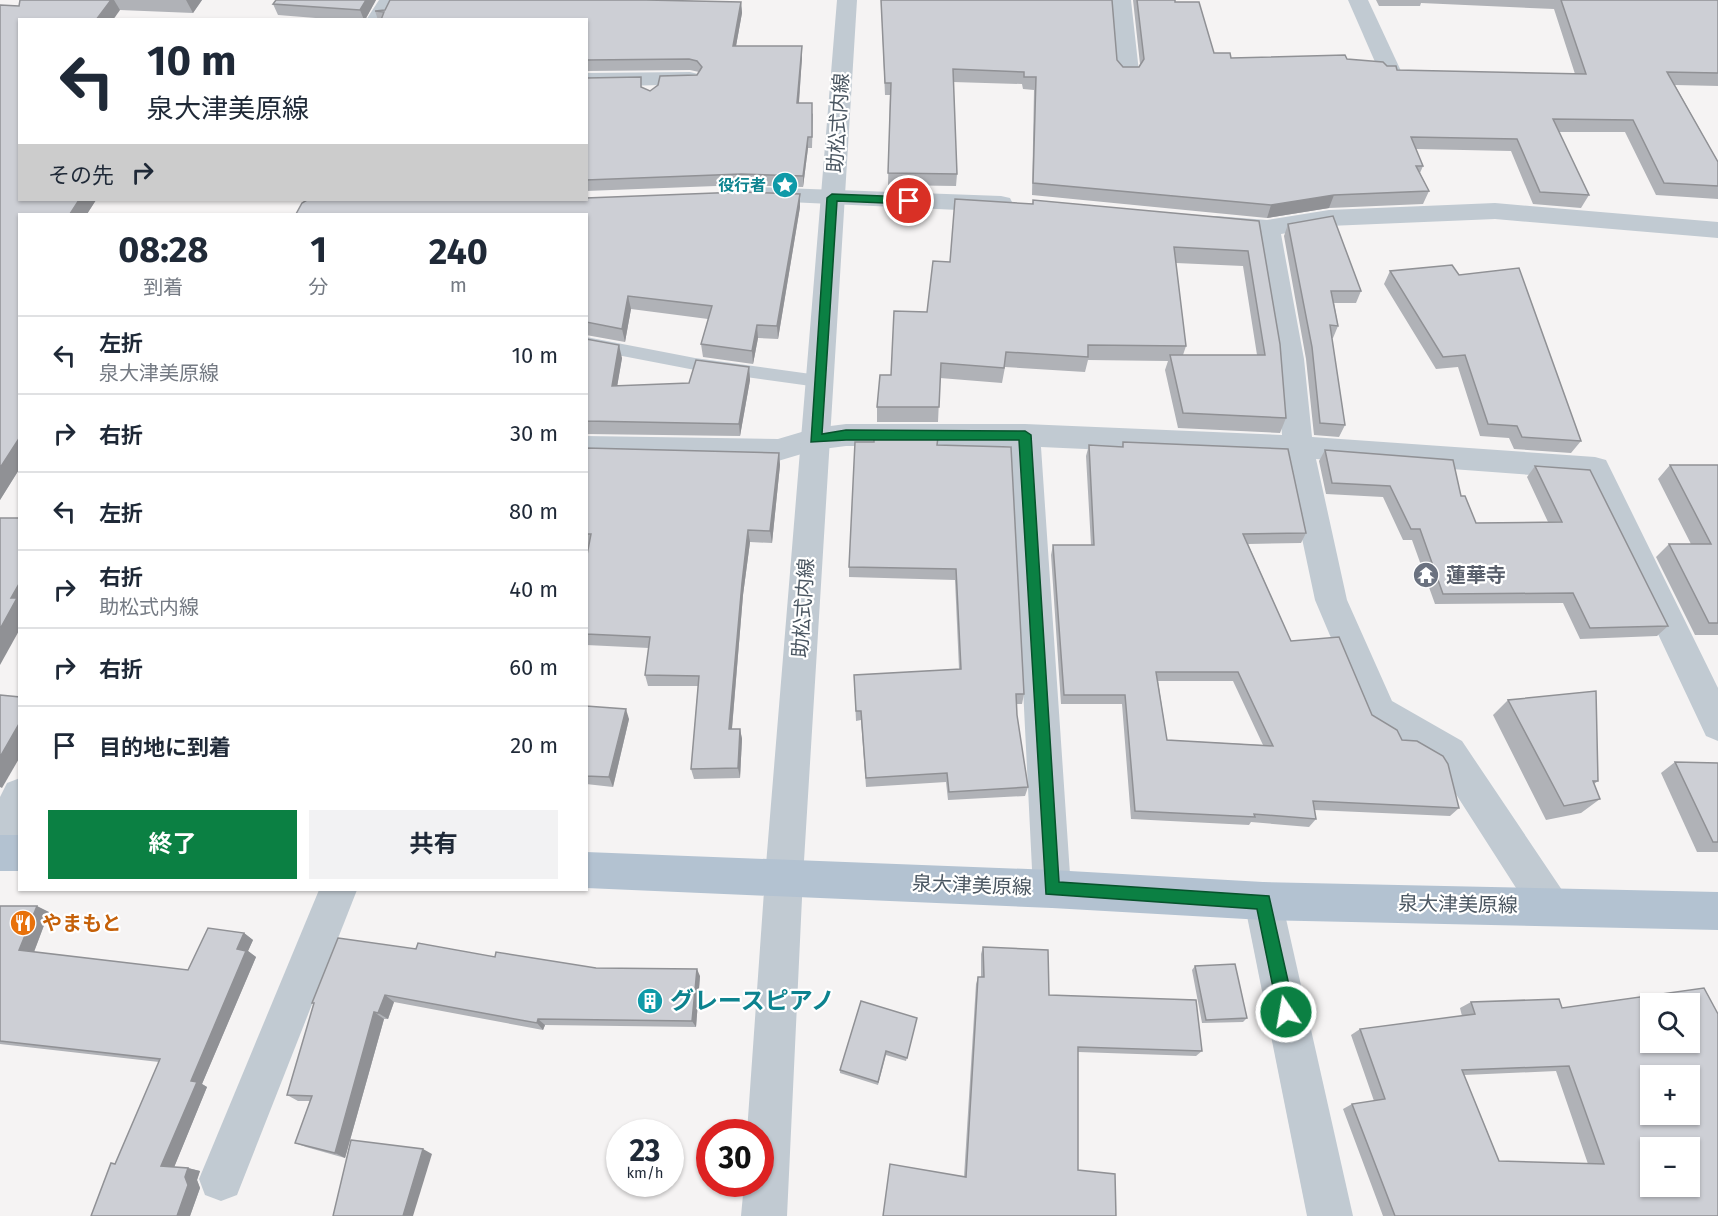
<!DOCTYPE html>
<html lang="ja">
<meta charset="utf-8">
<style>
:root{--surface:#fff;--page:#f2f2f3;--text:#1f2937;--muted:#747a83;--line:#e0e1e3;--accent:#0b8043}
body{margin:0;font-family:"Fira Sans","Noto Sans JP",sans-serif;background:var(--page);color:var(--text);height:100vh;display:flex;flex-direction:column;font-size:22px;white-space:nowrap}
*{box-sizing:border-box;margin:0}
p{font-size:20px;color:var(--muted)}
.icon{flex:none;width:33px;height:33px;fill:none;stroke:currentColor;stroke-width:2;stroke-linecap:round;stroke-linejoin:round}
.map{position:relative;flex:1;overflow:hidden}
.drawer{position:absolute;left:18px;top:213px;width:570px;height:678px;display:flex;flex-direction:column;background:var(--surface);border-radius:0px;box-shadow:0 2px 4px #0004}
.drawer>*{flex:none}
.guide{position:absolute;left:18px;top:18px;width:570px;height:183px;border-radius:0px;box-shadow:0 2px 4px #0004;background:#fff;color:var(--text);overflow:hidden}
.controls{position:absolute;left:1640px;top:993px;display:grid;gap:12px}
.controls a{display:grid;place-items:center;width:60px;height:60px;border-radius:0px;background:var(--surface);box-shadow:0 2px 4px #0004;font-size:30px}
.speed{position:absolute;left:606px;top:1119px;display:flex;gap:12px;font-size:30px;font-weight:700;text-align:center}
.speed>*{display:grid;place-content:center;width:78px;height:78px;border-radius:50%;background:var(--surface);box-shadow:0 2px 4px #0004;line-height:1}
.speed small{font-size:15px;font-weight:400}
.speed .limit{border:9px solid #d22;background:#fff;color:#111}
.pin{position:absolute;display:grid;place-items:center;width:51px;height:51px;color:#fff;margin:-26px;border:3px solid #fff;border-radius:50%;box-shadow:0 2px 6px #0007}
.me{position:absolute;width:66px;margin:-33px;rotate:348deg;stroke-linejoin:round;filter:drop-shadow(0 0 4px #0008)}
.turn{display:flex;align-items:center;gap:21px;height:126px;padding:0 30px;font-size:27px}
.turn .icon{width:78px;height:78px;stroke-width:2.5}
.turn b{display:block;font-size:42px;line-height:51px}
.then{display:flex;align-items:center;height:57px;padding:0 30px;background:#0003;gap:12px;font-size:22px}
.eta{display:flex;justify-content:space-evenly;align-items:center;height:102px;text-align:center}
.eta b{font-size:36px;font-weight:700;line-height:42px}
.primary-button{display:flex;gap:12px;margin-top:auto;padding:12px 30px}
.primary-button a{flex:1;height:69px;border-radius:0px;background:var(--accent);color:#fff;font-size:24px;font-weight:700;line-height:69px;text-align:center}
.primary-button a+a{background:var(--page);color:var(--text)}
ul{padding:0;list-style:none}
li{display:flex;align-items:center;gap:18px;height:78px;padding:0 30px;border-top:2px solid var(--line)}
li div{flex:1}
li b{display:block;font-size:22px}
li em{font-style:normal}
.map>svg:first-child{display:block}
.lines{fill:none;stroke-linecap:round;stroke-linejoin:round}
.service{fill:#c1cad2;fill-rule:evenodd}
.minor{fill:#c1cad2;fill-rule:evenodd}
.tertiary{fill:#c1cad2;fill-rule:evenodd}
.primary{fill:#b3c2d1;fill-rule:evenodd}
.wall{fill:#b0b2b7;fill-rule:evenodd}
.shaded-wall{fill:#909195}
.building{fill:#cdcfd5;stroke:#909195;stroke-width:1.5;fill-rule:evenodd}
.route{fill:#0b8043;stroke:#07532c;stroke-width:1.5}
.labels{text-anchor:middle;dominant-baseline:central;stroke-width:4.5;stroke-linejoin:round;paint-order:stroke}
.far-culture-label{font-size:16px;font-weight:bold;fill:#0d838f;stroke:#fff;text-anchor:end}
.street-label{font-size:20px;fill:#4a5661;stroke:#fff}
.worship-label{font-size:20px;font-weight:bold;fill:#5b616d;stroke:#fff;text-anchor:start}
.food-label{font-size:20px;font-weight:bold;fill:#c56008;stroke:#fff;text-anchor:start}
.near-culture-label{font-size:24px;font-weight:bold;fill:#0d838f;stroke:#fff;text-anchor:start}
</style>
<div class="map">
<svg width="1718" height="1216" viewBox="0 0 1718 1216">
<rect width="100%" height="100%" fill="#f5f3f3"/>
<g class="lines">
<path class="service" d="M586 337 695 358 818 375 824 376 827 381 824 386 818 387 695 370 586 349Z"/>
<g class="minor">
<path d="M379 0H399L387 20H366Z"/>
<path d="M1111 0H1131L1139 72 1136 77H1120L1117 72Z"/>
<path d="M1348 0H1368L1401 71 1398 76H1382L1379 71Z"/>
<path d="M690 72 698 74 701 79 698 84 586 87V73Z"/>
<path d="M755 187 1001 196 1010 198 1013 204 1010 210 1001 212 746 200 743 195 746 190Z"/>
<path d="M1495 203 1718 222V238L1495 219 1329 226 1281 234 1304 359 1312 437 1595 457 1606 460 1718 688V741L1706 736 1585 479 1316 459 1347 600 1392 701 1462 741 1564 893 1569 906 1564 919 1550 925 1536 919 1436 763 1367 723 1315 600 1285 458 1041 447 1071 889 1066 902 1052 908 1038 902 1033 889 1011 446H846L815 450 778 461 586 458V436L778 439 815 428 846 424H1025L1282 435 1276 359 1255 235 1207 230 1203 224 1207 218 1216 216 1267 220 1329 210Z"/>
<path d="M20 778V835L13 849 0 854V797L7 783Z"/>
<path d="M1263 882 1277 888 1282 901 1353 1216H1307L1244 901 1249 888Z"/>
<path d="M319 890H357L237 1195 221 1201 205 1195 199 1179Z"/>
</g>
<path class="tertiary" d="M837 0H857L803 877 787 1216H741L744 1184H760V1132H747L765 877Z"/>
<g class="primary">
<rect x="0" y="835" width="20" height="36"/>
<path d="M586 852 1052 870 1263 882 1718 892V930L1263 920 1052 908 586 888Z"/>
</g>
</g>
<g class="wall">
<path d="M20 0H202L193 13 120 10 20 20V200H96L87 214H20V468L0 500Z"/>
<path d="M376 0 365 20H341L278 15 273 4Z"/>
<path d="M390 0H650L741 2 742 13 736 46 802 57 799 103 813 114 812 148H808L803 187 742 185 586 191V78L643 88 650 91 697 75 699 72 690 70 586 71V20H378L375 11 385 10Z"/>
<path d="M881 0H1112L1117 60 1123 67H1139L1140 64 1133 0H1175V2L1214 53 1231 58 1347 59 1387 66 1397 70 1575 74 1554 9 1421 3 1420 6H1379L1376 0H1718V86L1675 85 1718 162V199L1656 195 1625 132H1558L1589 195 1581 208 1533 204 1511 151 1416 149 1423 166 1420 173 1429 191 1423 204 1329 208 1267 218 1032 195 1034 90 1023 89 1022 84 953 82 957 174 956 186 888 185 890 95H885Z"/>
<path d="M800 207 778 339 758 338 753 364 703 357 701 344 708 319 631 309 625 342 586 335V214Z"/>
<path d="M1259 221 1286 418 1280 433 1178 428 1165 370 1168 361 1088 360 1085 372 1005 367 1002 383 940 378 938 422H877V407L891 375 927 312 950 262ZM1176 263 1243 266 1257 355H1183L1186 346Z"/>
<path d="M1288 224 1361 291 1356 303H1334L1338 326 1333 338H1332L1345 425 1339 437 1314 435 1306 359 1284 236Z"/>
<path d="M1390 271 1459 275 1581 441 1571 453 1514 449 1509 438 1480 436 1458 367 1436 369 1384 284Z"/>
<path d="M586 339 622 358 617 386 689 383 749 367 750 380 740 436 586 434Z"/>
<path d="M1123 442 1306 533 1301 543 1248 544 1291 641 1372 715 1402 740 1459 808 1450 816 1314 810 1316 819 1309 827 1251 822 1249 825 1131 819 1122 704H1061L1051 555 1053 545H1091L1086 456 1089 445 1122 447ZM1158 681H1233L1263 745 1167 740Z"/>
<path d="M937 445 1024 694 1022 704H1017V715L1028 787 1025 796 948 800 946 782 866 787 861 720 856 721 854 675 959 669 955 580 849 577V567Z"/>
<path d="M586 448 779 453 780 465 772 543 750 542 743 595 732 729H740L742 739 740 778 694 779 691 769 698 686H648L645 675 649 648 586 645V560L589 546H586Z"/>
<path d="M1325 450 1461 496 1476 523 1548 522 1527 477 1535 466 1668 626 1657 636 1580 639 1563 603 1435 604 1412 540H1403L1383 497 1326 494 1319 461Z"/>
<path d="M1670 465H1718V635H1695L1656 557 1669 544H1691L1658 479Z"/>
<path d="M1508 700 1598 781 1594 784 1600 799 1581 813 1546 820 1493 715Z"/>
<path d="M586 706 629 719 613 787 586 784Z"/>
<path d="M1675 762 1718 763V852H1697L1661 773Z"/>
<path d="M0 906 49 912 34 952 188 970 244 933 253 940 248 951 256 957 202 1084 207 1087 174 1167 188 1168 200 1171 197 1180 200 1188 190 1216H91L115 1164 159 1062 0 1044Z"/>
<path d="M983 947 1049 995 1202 1051 1196 1056 1078 1052V1170L964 1177 976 984 978 977H981V954Z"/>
<path d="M416 949 596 968 700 976 696 1027 545 1025 543 1030 394 1002 388 1019H384L345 1158 306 1147 295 1143 310 1101H298L287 1095 314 1004 312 1003Z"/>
<path d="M1195 966 1247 1018 1243 1022 1202 1023 1192 970Z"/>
<path d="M1471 1002 1562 1008 1718 1216H1383L1343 1109 1352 1104 1374 1101 1351 1035 1360 1029 1462 1016 1460 1008ZM1556 1071 1588 1164 1499 1161 1464 1075Z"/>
<path d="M917 1018 906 1061 886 1055 878 1085 840 1073V1070Z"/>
</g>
<g class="shaded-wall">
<path d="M111 0H114L120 10 113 20H96Z"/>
<path d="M186 0H202L193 13Z"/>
<path d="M366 0H376L365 20H364L360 10Z"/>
<path d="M741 2 742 13 734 57 733 46Z"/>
<path d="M802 46V57L798 114 797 103Z"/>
<path d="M808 137V148L803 187V176Z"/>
<path d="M800 194V207L778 339 777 326Z"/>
<path d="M1334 195 1329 208 1267 218 1271 205Z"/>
<path d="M79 200H96L87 214H70Z"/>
<path d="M628 296 631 309 625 342 622 329Z"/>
<path d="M757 325 758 338 753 364 752 351Z"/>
<path d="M619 345 622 358 615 399 612 386Z"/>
<path d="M749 367 750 380 740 436 739 424Z"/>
<path d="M20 437V468L0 500V468Z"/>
<path d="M779 453 780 465 772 543 770 531Z"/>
<path d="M748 530 750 542 743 595 731 739 729 729 742 583Z"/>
<path d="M20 582V629L0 665V629L11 598Z"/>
<path d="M626 709 629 719 613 787 609 777Z"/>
<path d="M20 722V757L2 788 0 787V757Z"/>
<path d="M740 729 742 739 740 778 738 768Z"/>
<path d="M37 906 49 912 32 957 19 950Z"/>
<path d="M244 933 253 940 248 951 256 957 202 1084 207 1087 173 1170 161 1166 237 949Z"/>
<path d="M697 969 700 976 696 1027 692 1021Z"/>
<path d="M385 995 394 1002 388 1019 378 1013Z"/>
<path d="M374 1012 384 1019 345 1158 335 1153Z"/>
<path d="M538 1019 545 1025 543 1030 537 1023Z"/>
<path d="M423 1149 432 1154 413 1216H403Z"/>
<path d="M188 1168 200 1171 197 1180 200 1188 190 1216H177L185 1177Z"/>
</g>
<g class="building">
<path d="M20 0H111L96 20H20V200H79L70 214H20V437L0 468V5L19 6Z"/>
<path d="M276 0H366L360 10 273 4Z"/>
<path d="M390 0H646L741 2 733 46H802L797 103H812V137H808L803 176 741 174 586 180V78L641 77V87L650 91 658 85 660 76 697 75 702 67 697 61 689 59 586 60V20H381L384 12 375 11 385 10Z"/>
<path d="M881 0H1112L1117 60 1123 67H1139L1144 59 1137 0H1175V2H1199L1214 53H1230L1231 58 1345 55 1347 59 1383 62 1387 66H1396L1397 70 1586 74 1561 0H1718V73L1667 72 1718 162V186L1664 183 1633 120 1553 119 1589 195 1540 192 1517 139 1411 137 1423 166H1416L1429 191 1334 195 1271 205 1033 183 1036 77H1024V72L953 69 957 174 888 173 891 83H885Z"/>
<path d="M741 192 800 194 777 326 757 325 752 351 701 344 712 306 628 296 622 329 586 322V214H296L302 203 307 200H586V198Z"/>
<path d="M955 199 1033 204V200L1259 221 1280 344 1286 418 1183 413 1170 355H1265L1248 251 1174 247 1186 346 1088 345V357L1006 352 1004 368 941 363 939 407H877L880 375H891L894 311 927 312 933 261 950 262Z"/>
<path d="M1333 216 1361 291H1331L1338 326 1330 325 1345 425 1320 423 1312 347 1288 224Z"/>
<path d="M1452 265 1459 275 1519 268 1581 441 1522 437 1517 426 1488 424 1465 355 1443 357 1390 271Z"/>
<path d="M586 339 619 345 612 386 689 383 696 360 749 367 739 424 586 421Z"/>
<path d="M874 437H938L937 445 1011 447 1024 694H1016L1017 715 1028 787 949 792 947 773 866 778 861 711H856L854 675 961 669 956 569 849 567 855 442H874Z"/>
<path d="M1123 442 1288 449 1306 533 1243 534 1291 641 1339 637 1372 715 1397 730 1402 740 1417 741 1443 756 1448 764 1459 808 1313 801 1316 819 1254 814 1255 817 1135 811 1125 695H1064L1053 545H1094L1089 445 1123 447ZM1156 672H1238L1273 746 1167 740Z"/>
<path d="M586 448 779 453 770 531 748 530 742 583 729 729H740L738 768 691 769 699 676 645 675 650 637 586 634V560L591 534H586Z"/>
<path d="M1325 450 1453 460 1461 496H1465L1476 523 1562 522 1535 466 1590 470 1668 626 1590 628 1573 593 1443 594 1420 529H1411L1390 486 1332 483Z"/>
<path d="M1670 465H1718V623H1709L1669 544H1711Z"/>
<path d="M0 518H20V582L11 598H17L0 629Z"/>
<path d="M1596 691 1598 781H1593L1600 799 1564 806 1508 700Z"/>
<path d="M0 695 20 697V722L0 757Z"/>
<path d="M586 706 626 709 609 777 586 776Z"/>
<path d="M1675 762 1718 763V842H1713Z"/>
<path d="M0 906H37L19 950 188 970 208 928 244 933 237 949 246 951 191 1081 197 1082 161 1166 188 1168 185 1177 188 1185 177 1216H91L111 1163 115 1164 160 1059 0 1041Z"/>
<path d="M338 938 416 949 418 943 495 957 496 952 596 968 697 969 692 1021 538 1019 537 1023 385 995 378 1013 374 1012 335 1153 295 1143 312 1096 287 1095 314 1003H312Z"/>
<path d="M983 947 1048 950 1049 995 1196 1000 1202 1051 1078 1047V1170L1115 1174 1116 1216H883L890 1164 966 1177 978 977H984Z"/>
<path d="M1235 964 1247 1018 1206 1020 1195 966Z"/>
<path d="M1704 988 1718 1014V1216H1395L1352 1104 1385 1099 1360 1029 1475 1014 1471 1002 1559 999 1562 1008ZM1650 1004H1689V1042H1650ZM1569 1066 1604 1164 1499 1161 1462 1070ZM1650 1076H1689V1114H1650ZM1650 1148H1689V1186H1650Z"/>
<path d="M861 1001 917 1018 907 1058 886 1051 878 1082 840 1070Z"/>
<path d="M351 1140 423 1149 403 1216H333Z"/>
</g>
<path class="route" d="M832 194 909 197 914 201 909 204 837 201 822 434 846 430 1025 431 1031 435 1059 882 1269 896 1295 1012 1292 1018 1286 1021 1280 1018 1278 1012 1257 909 1046 894 1019 440H846L811 442 827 198Z"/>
<defs>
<g id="sight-disc" transform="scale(1.35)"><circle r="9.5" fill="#0f9aa8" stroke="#fff"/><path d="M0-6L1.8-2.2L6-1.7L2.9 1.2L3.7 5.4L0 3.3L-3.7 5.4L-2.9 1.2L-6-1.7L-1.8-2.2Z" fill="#fff"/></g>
<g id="temple-disc" transform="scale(1.35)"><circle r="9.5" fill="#6b7280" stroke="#fff"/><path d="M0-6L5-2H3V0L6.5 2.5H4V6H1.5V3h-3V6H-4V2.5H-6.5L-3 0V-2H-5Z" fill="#fff"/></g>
<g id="restaurant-disc" transform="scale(1.35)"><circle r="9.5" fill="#e8710a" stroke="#fff"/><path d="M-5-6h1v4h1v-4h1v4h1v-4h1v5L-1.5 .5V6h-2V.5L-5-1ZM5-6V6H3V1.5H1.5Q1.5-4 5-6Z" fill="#fff"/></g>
<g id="building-disc" transform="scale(1.35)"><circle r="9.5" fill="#0f9aa8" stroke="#fff"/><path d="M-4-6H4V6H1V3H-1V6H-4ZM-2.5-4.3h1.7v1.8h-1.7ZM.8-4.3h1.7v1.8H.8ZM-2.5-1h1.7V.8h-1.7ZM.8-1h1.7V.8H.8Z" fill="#fff"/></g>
</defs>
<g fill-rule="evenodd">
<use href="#sight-disc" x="785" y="185"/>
<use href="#temple-disc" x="1426" y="575"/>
<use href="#restaurant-disc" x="23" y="923"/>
<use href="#building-disc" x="650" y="1001"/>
</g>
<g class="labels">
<g class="far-culture-label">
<text x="766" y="185">役行者</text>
</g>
<g class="street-label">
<text transform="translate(838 123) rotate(-86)">助松式内線</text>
<text transform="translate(803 608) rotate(-86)">助松式内線</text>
<text transform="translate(972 885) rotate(2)">泉大津美原線</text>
<text transform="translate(1458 904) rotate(1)">泉大津美原線</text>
</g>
<g class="worship-label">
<text x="1446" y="575">蓮華寺</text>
</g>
<g class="food-label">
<text x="42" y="923">やまもと</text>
</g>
<g class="near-culture-label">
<text x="670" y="1001">グレースピアノ</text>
</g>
</g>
</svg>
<div class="controls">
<a><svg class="icon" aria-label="search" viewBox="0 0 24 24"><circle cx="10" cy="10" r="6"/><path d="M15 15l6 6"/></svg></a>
<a>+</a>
<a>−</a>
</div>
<div class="speed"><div>23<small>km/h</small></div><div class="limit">30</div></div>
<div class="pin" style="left:909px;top:201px;background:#d93025"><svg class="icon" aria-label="arrive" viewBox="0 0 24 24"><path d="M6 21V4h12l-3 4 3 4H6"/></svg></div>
<svg class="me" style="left:1286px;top:1012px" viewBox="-20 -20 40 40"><circle r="17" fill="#0b8043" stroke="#fff" stroke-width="3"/><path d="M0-11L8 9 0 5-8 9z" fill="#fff"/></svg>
<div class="guide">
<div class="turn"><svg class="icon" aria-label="left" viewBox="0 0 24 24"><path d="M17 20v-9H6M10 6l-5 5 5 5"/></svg><div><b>10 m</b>泉大津美原線</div></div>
<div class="then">その先<svg class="icon" aria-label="right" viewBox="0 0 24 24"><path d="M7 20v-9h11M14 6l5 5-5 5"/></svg></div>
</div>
<section class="drawer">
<div class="eta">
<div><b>08:28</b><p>到着</p></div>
<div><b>1</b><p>分</p></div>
<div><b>240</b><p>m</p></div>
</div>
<ul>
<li><svg class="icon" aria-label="left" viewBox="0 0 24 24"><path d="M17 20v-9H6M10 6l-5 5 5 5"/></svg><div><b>左折</b><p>泉大津美原線</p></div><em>10 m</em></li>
<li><svg class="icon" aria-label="right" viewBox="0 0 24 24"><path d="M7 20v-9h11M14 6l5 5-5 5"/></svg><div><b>右折</b></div><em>30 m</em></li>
<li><svg class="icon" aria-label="left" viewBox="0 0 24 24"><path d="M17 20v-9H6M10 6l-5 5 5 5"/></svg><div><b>左折</b></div><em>80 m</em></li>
<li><svg class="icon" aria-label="right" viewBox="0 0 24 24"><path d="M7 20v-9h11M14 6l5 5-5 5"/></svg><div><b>右折</b><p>助松式内線</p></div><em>40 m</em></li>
<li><svg class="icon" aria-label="right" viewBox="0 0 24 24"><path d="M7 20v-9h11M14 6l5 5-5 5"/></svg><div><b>右折</b></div><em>60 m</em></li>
<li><svg class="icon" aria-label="arrive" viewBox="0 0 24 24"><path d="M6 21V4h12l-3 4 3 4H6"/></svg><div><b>目的地に到着</b></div><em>20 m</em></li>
</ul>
<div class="primary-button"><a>終了</a><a>共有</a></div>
</section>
</div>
